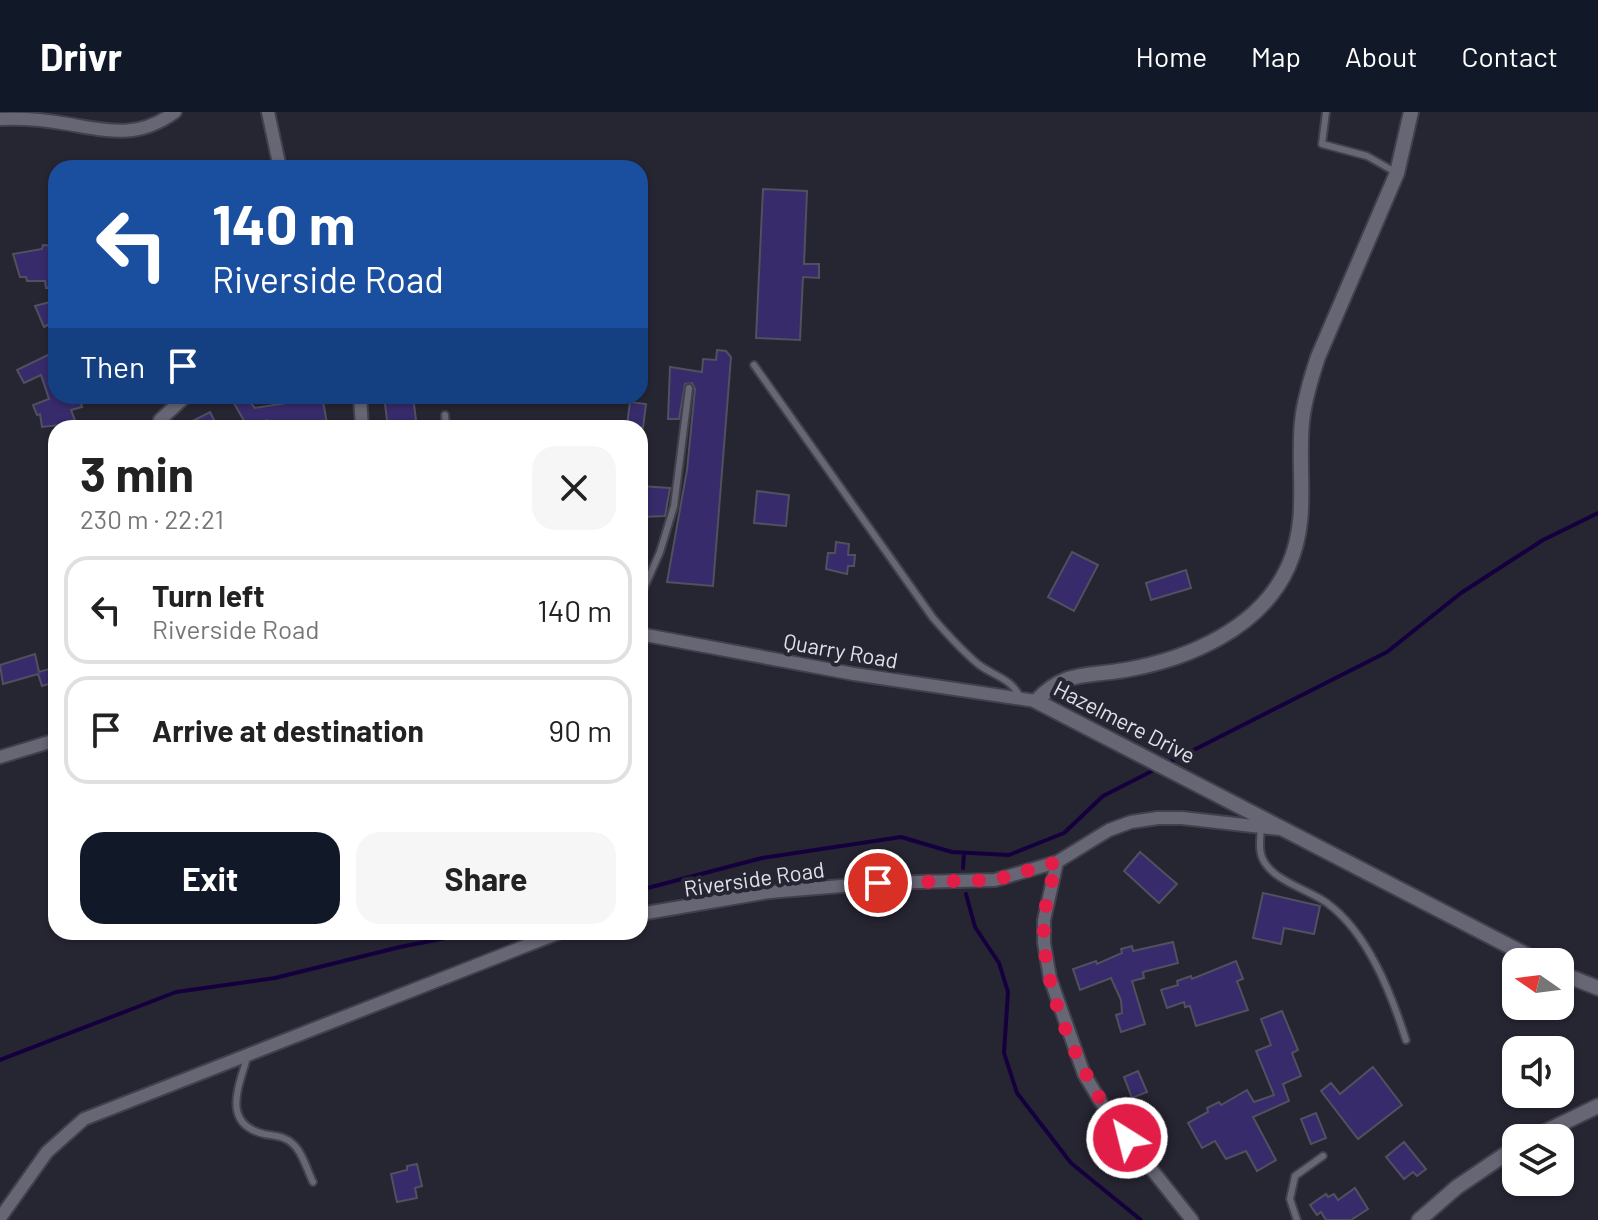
<!DOCTYPE html>
<meta charset="utf-8">
<style>
:root{--surface:#fff;--page:#f6f6f6;--text:#222;--muted:#767676;--line:#e0e0e0;--accent:#111827}
body{margin:0;font-family:Barlow,sans-serif;background:var(--page);color:var(--text);height:100vh;display:flex;flex-direction:column;font-size:30px;white-space:nowrap}
*{box-sizing:border-box;margin:0}
p{font-size:26px;color:var(--muted)}
.icon{flex:none;width:44px;height:44px;fill:none;stroke:currentColor;stroke-width:2;stroke-linecap:round;stroke-linejoin:round}
.map{position:relative;flex:1;overflow:hidden}
.side{position:absolute;left:48px;top:308px;width:600px;height:520px;display:flex;flex-direction:column;background:var(--surface);border-radius:24px;box-shadow:0 2px 6px #0004}
.side>*{flex:none}
.guide{position:absolute;left:48px;top:48px;width:600px;height:244px;border-radius:24px;box-shadow:0 2px 6px #0004;background:#1a4fa0;color:#fff;overflow:hidden}
.needle{width:52px;rotate:284deg}
.tools{position:absolute;left:1502px;top:836px;display:grid;gap:16px}
.tools a{display:grid;place-items:center;width:72px;height:72px;border-radius:16px;background:var(--surface);box-shadow:0 2px 6px #0004;font-size:40px}
.pin{position:absolute;display:grid;place-items:center;width:68px;height:68px;color:#fff;margin:-34px;border:4px solid #fff;border-radius:50%;box-shadow:0 2px 8px #0007}
.me{position:absolute;width:88px;margin:-44px;rotate:324deg;stroke-linejoin:round;filter:drop-shadow(0 0 6px #0008)}
.turn{display:flex;align-items:center;gap:28px;height:168px;padding:0 32px;font-size:36px}
.turn .icon{width:104px;height:104px;stroke-width:2.5}
.turn b{display:block;font-size:56px;line-height:68px}
.then{display:flex;align-items:center;height:76px;padding:0 32px;background:#0003;gap:16px;font-size:30px}
.round{display:grid;place-items:center;flex:none;width:84px;height:84px;border-radius:24px;background:var(--page)}
.head{display:flex;align-items:center;justify-content:space-between;height:136px;padding:0 32px}
h1{font-size:48px;font-weight:700;line-height:60px}
.button{display:flex;gap:16px;margin-top:auto;padding:16px 32px}
.button a{flex:1;height:92px;border-radius:24px;background:var(--accent);color:#fff;font-size:32px;font-weight:700;line-height:92px;text-align:center}
.button a+a{background:var(--page);color:var(--text)}
ul{padding:0;list-style:none}
li{display:flex;align-items:center;gap:24px;height:108px;margin:0 16px 12px;padding:0 16px;border:4px solid var(--line);border-radius:24px}
li div{flex:1}
li b{display:block;font-size:30px}
li em{font-style:normal}
header{display:flex;align-items:center;gap:48px;box-sizing:border-box;height:112px;padding:0 40px;background:var(--accent);color:#fff}
header strong{font-size:38px}
nav{display:flex;gap:44px;margin-inline-start:auto;font-size:28px}
.map>svg:first-child{display:block}
.lines{fill:none;stroke-linecap:round;stroke-linejoin:round}
.stream{stroke:#15003e;stroke-width:4}
.building{fill:#372b6b;stroke:#51505f;stroke-width:2}
.service-casing{stroke:#41404b;stroke-width:10}
.minor-casing{stroke:#41404b;stroke-width:16}
.tertiary-casing{stroke:#41404b;stroke-width:18}
.service{stroke:#676675;stroke-width:6}
.minor{stroke:#676675;stroke-width:12}
.tertiary{stroke:#676675;stroke-width:14}
.route{stroke:#e11d48;stroke-width:14;stroke-dasharray:0 25.2}
.labels{text-anchor:middle;dominant-baseline:central;stroke-width:8;stroke-linejoin:round;paint-order:stroke}
.street-label{font-size:22px;fill:#e0e0e8;stroke:#262532}
</style>
<header>
<strong>Drivr</strong>
<nav><a>Home</a><a>Map</a><a>About</a><a>Contact</a></nav>
</header>
<div class="map">
<svg width="1598" height="1108" viewBox="0 0 1598 1108">
<rect width="100%" height="100%" fill="#262532"/>
<g class="lines">
<g class="stream">
<path d="M1168 651 1387 540 1461 481 1543 428 1598 401"/>
<path d="M963 756 964 741"/>
<path d="M640 778 762 746 901 725 952 740 1009 743 1064 721 1103 684 1156 657"/>
<path d="M966 782 975 815 999 851 1008 880 1004 941 1017 981 1071 1051 1141 1108"/>
<path d="M0 948 176 880 275 866 400 835 476 820"/>
</g>
</g>
<g class="building">
<path d="M763 77 807 79 804 152H819V166L803 165 800 228 756 226Z"/>
<path d="M43 133 56 134V176H46L45 169H27L26 165H20L13 142 42 137Z"/>
<path d="M50 190 55 209 44 215 35 194Z"/>
<path d="M717 238 726 239 731 245 713 474 667 470 687 358 695 277 692 271 685 272 679 307H668L670 255 702 260 703 247 716 248Z"/>
<path d="M56 239V284H79L82 295 71 298 78 316H60L59 313 42 315 40 302 37 303 33 293 49 287 41 263 24 271 17 258Z"/>
<path d="M230 284H245L255 296 287 291 284 284H322L327 311 269 316 267 308 248 316Z"/>
<path d="M384 284H413L417 316H388Z"/>
<path d="M630 290 646 292 643 316 627 313Z"/>
<path d="M210 300 218 316H179Z"/>
<path d="M640 374 670 376 665 404 640 405Z"/>
<path d="M757 379 789 383 786 414 754 411Z"/>
<path d="M836 430 849 432 848 443H855L854 454H848L847 462 826 457 828 441H835Z"/>
<path d="M1072 440 1098 453 1074 499 1048 485Z"/>
<path d="M1186 458 1191 476 1151 488 1146 471Z"/>
<path d="M35 542 39 560 56 555V570L42 574 38 562 3 572 0 553Z"/>
<path d="M1140 740 1177 772 1159 791 1124 759Z"/>
<path d="M1263 781 1320 794 1314 822 1284 816 1281 832 1253 826Z"/>
<path d="M1173 830 1178 851 1143 860 1144 866 1132 869 1145 912 1121 920 1116 903 1122 901 1121 888 1111 866 1080 878 1073 857 1096 849 1097 852 1122 841 1121 837 1132 834 1133 839Z"/>
<path d="M1236 849 1243 867 1237 869 1248 898 1196 914 1190 894 1185 895 1184 890 1167 896 1161 878 1178 873 1177 869 1191 864 1192 867Z"/>
<path d="M1282 899 1298 938 1292 941 1301 964 1283 972 1289 989 1253 1005 1276 1048 1257 1059 1246 1039 1226 1047 1215 1029 1202 1036 1188 1011 1208 1000 1207 996 1219 990 1221 993 1247 978 1254 990 1274 983 1256 939 1271 933 1261 907Z"/>
<path d="M1373 955 1402 993 1358 1027 1321 979 1331 971 1340 982Z"/>
<path d="M1138 959 1147 980 1132 986 1124 965Z"/>
<path d="M1316 1001 1326 1026 1311 1032 1301 1007Z"/>
<path d="M1404 1030 1426 1057 1417 1064 1413 1060 1404 1067 1386 1045Z"/>
<path d="M417 1052 422 1074 415 1076 417 1086 397 1090 391 1062 407 1058V1054Z"/>
<path d="M1355 1076 1368 1097 1351 1108H1326L1321 1100 1317 1103 1310 1093 1326 1082 1328 1085 1334 1082 1338 1088Z"/>
</g>
<g class="lines">
<g class="service-casing">
<g id="service">
<path d="M1326 0 1322 32 1367 44 1397 61"/>
<path d="M754 253 933 506C947 522 961 538 978 552 995 565 1012 566 1021 587"/>
<path d="M445 303 446 316"/>
<path d="M640 485 660 440 674 394 689 276"/>
<path d="M1261 716C1260 728 1258 741 1265 751 1277 770 1309 778 1327 791 1368 821 1391 881 1406 928"/>
<path d="M247 946C238 976 222 1012 264 1022 274 1024 285 1024 293 1032 303 1041 307 1058 313 1070"/>
<path d="M1297 1108 1290 1087 1295 1064 1323 1044"/>
</g>
</g>
<g class="minor-casing">
<g id="minor">
<path d="M268 0 280 56"/>
<path d="M0 7C23 6 46 8 68 12 110 19 138 27 175 0"/>
<path d="M360 284 362 316"/>
<path d="M160 308 186 284"/>
<path d="M640 522 854 562 1036 589"/>
<path d="M0 645 56 628"/>
<path d="M1057 750 1044 808V831L1050 866 1084 962 1110 1005 1192 1108"/>
<path d="M640 802 769 780 878 771 995 768 1057 750 1109 718 1131 710 1158 706H1182L1280 717"/>
<path d="M0 1106 47 1040 84 1007 561 820"/>
</g>
</g>
<g class="tertiary-casing">
<g id="tertiary">
<path d="M1411 0 1397 61 1318 245C1311 266 1304 288 1302 310 1297 360 1310 407 1288 455 1260 517 1188 547 1125 558 1085 565 1066 558 1036 589L1540 850"/>
<path d="M1560 861 1598 876"/>
<path d="M1532 1026 1598 994"/>
<path d="M1419 1108 1457 1075 1516 1035"/>
</g>
</g>
<use href="#service" class="service"/>
<use href="#minor" class="minor"/>
<use href="#tertiary" class="tertiary"/>
</g>
<g class="lines">
<path class="route" d="M878 771 995 768 1057 750C1052 769 1045 790 1044 810 1040 879 1085 973 1127 1026"/>
</g>
<g class="labels">
<g class="street-label">
<text transform="translate(841 538) rotate(10)">Quarry Road</text>
<text transform="translate(1125 609) rotate(27)">Hazelmere Drive</text>
<text transform="translate(754 766) rotate(-8)">Riverside Road</text>
</g>
</g>
</svg>
<div class="tools">
<a><svg class="needle" viewBox="-14 -14 28 28"><path d="M0-13l5 13h-10z" fill="#e53935"/><path d="M0 13l5-13h-10z" fill="#767676"/></svg></a>
<a><svg class="icon" aria-label="sound" viewBox="0 0 24 24"><path d="M4 9h4l5-4v14l-5-4H4zM17 9q2 3 0 6"/></svg></a>
<a><svg class="icon" aria-label="layers" viewBox="0 0 24 24"><path d="M12 4l9 5-9 5-9-5zM3 14l9 5 9-5"/></svg></a>
</div>
<div class="pin" style="left:878px;top:771px;background:#d93025"><svg class="icon" aria-label="arrive" viewBox="0 0 24 24"><path d="M6 21V4h12l-3 4 3 4H6"/></svg></div>
<svg class="me" style="left:1127px;top:1026px" viewBox="-20 -20 40 40"><circle r="17" fill="#e11d48" stroke="#fff" stroke-width="3"/><path d="M0-11L8 9 0 5-8 9z" fill="#fff"/></svg>
<div class="guide">
<div class="turn"><svg class="icon" aria-label="left" viewBox="0 0 24 24"><path d="M17 20v-9H6M10 6l-5 5 5 5"/></svg><div><b>140 m</b>Riverside Road</div></div>
<div class="then">Then<svg class="icon" aria-label="arrive" viewBox="0 0 24 24"><path d="M6 21V4h12l-3 4 3 4H6"/></svg></div>
</div>
<section class="side">
<div class="head"><div><h1>3 min</h1><p>230 m · 22:21</p></div><a class="round"><svg class="icon" aria-label="close" viewBox="0 0 24 24"><path d="M6 6l12 12M18 6L6 18"/></svg></a></div>
<ul>
<li><svg class="icon" aria-label="left" viewBox="0 0 24 24"><path d="M17 20v-9H6M10 6l-5 5 5 5"/></svg><div><b>Turn left</b><p>Riverside Road</p></div><em>140 m</em></li>
<li><svg class="icon" aria-label="arrive" viewBox="0 0 24 24"><path d="M6 21V4h12l-3 4 3 4H6"/></svg><div><b>Arrive at destination</b></div><em>90 m</em></li>
</ul>
<div class="button"><a>Exit</a><a>Share</a></div>
</section>
</div>
